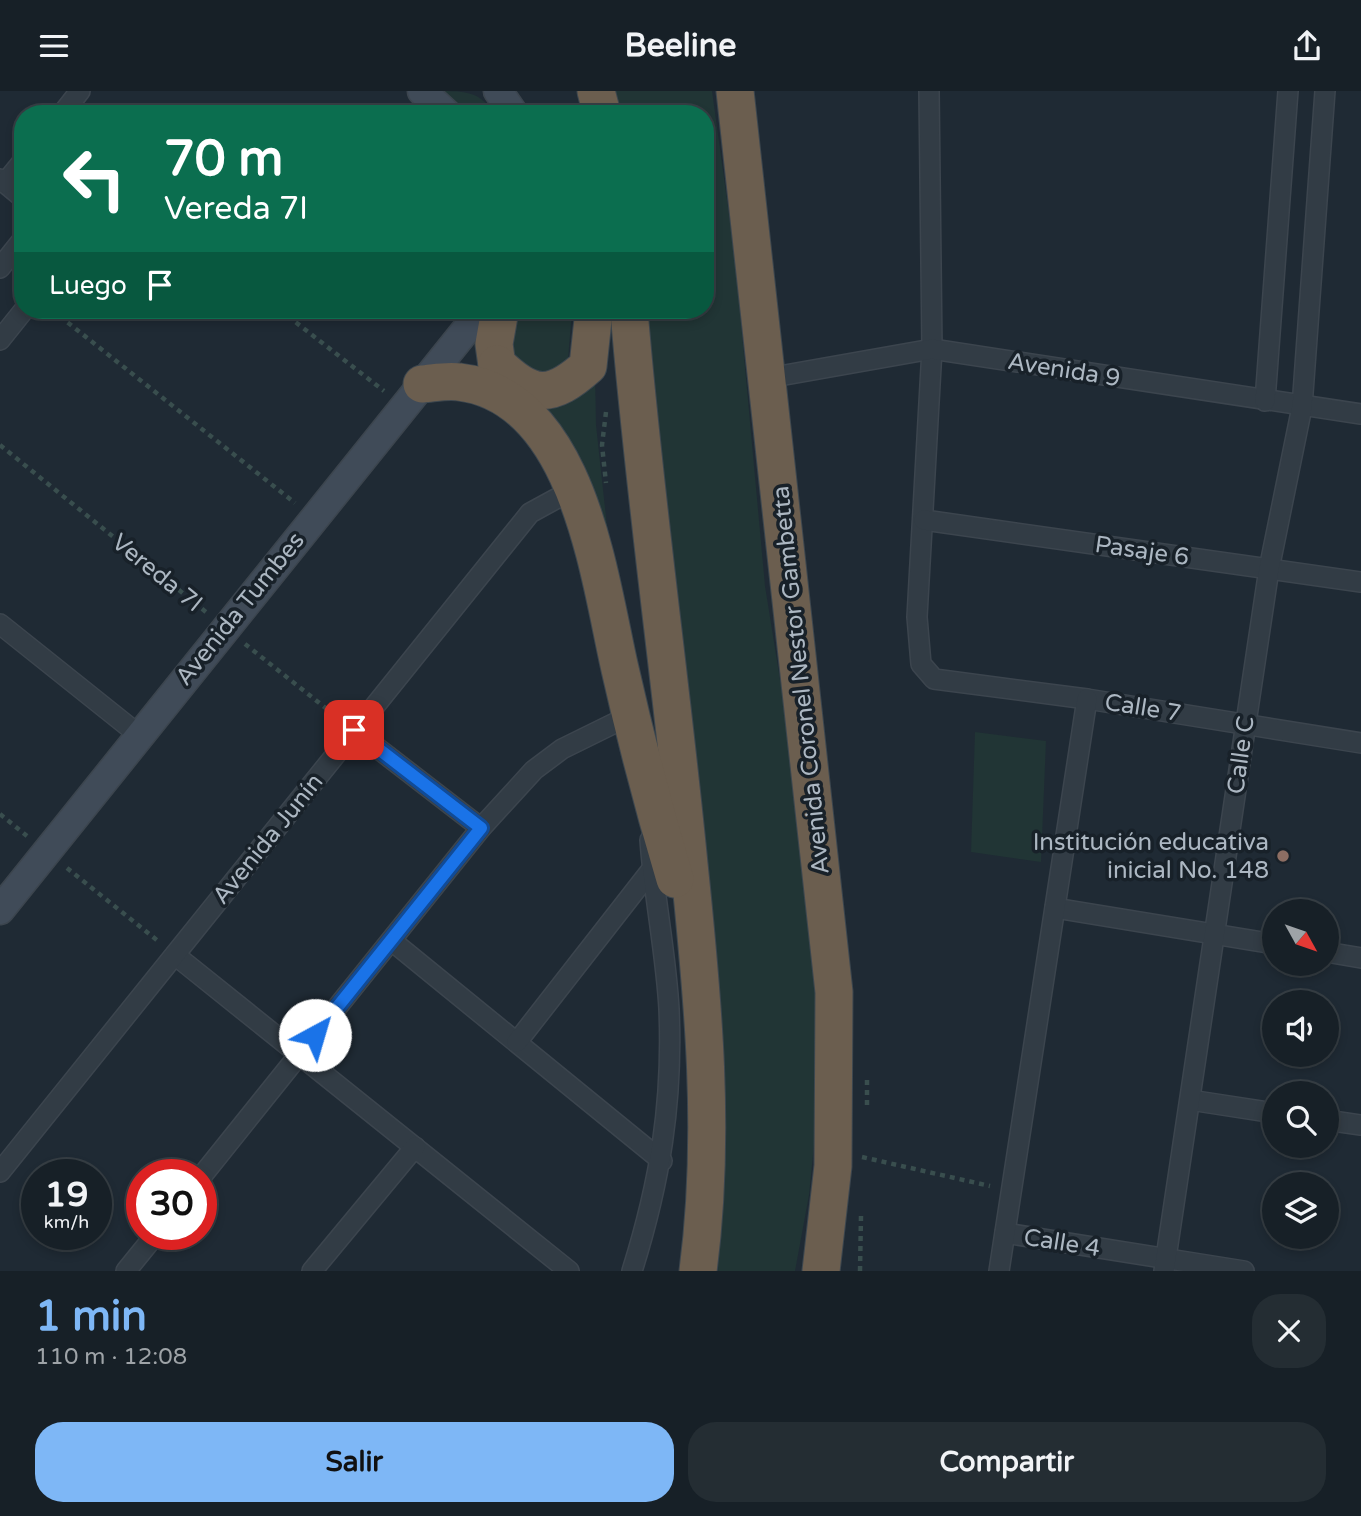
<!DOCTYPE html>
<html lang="es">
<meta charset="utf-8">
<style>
:root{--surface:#172027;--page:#242d33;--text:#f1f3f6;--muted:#9ea3a7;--line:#363e44;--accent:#7eb7f6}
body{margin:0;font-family:"Varela Round",sans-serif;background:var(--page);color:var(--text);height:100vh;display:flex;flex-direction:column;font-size:26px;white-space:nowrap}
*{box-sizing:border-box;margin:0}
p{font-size:23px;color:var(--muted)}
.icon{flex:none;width:38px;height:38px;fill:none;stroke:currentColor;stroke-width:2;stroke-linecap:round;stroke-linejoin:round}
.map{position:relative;height:1180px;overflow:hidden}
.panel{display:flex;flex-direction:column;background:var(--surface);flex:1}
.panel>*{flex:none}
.guide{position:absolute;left:14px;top:14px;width:700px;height:214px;border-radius:28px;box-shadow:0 4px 10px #0003,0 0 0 2px var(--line);background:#0b6e4f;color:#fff;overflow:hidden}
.needle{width:46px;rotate:130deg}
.controls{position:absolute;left:1262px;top:808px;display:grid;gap:14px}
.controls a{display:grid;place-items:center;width:77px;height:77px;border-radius:50%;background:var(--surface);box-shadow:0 4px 10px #0003,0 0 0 2px var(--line);font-size:35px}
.speed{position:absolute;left:21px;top:1068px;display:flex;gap:14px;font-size:35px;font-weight:700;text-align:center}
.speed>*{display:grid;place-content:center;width:91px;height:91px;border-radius:50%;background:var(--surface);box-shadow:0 4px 10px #0003,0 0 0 2px var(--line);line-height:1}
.speed small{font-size:18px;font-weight:400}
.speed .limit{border:10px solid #d22;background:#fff;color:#111}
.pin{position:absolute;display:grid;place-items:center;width:60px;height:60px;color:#fff;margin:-30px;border-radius:14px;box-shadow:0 4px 10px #0006}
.me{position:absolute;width:77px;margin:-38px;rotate:39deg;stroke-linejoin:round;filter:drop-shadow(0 0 5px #0008)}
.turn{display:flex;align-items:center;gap:24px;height:147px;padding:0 35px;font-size:32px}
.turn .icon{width:91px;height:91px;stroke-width:2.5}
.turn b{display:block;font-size:49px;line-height:60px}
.then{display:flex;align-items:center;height:66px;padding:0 35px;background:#0003;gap:14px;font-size:26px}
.round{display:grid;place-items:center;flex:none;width:74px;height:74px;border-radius:28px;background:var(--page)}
.head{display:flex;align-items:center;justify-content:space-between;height:119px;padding:0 35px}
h1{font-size:42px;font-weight:700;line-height:52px;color:var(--accent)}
.primary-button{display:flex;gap:14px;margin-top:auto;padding:14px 35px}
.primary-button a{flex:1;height:80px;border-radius:28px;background:var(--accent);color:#111;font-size:28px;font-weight:700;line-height:80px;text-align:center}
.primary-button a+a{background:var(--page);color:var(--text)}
header{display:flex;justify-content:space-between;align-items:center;height:91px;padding:0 35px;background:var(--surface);font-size:32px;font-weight:700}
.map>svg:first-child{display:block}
.green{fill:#213535}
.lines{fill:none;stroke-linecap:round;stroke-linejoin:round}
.street-casing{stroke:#3c454e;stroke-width:22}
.secondary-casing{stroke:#3c454e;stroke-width:31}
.highway-casing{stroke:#3d474f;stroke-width:39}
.path{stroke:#394e4e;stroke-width:4.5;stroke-dasharray:5 5;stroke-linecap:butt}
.street{stroke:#323c45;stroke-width:19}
.secondary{stroke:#404b58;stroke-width:28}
.highway{stroke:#6b5e4f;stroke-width:37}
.route-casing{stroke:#114b97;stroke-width:18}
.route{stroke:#1a73e8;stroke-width:12}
.education-dot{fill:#8d6e63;stroke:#182129;stroke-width:2.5}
.labels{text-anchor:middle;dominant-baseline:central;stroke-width:7;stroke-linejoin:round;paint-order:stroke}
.street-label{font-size:24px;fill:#acb7c2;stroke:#182129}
.poi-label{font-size:24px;fill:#acb7c2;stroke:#182129;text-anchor:end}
</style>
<header><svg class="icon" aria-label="menu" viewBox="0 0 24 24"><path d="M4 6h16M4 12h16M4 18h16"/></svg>Beeline<svg class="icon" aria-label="share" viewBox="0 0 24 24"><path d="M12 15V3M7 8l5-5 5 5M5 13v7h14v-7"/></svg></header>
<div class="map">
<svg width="1361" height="1180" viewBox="0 0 1361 1180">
<rect width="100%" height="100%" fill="#1f2a34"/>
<g class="green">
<path d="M438 0C465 0 480 0 494 23H462Z"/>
<path d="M608 0H712L735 167 765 495 811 782 820 994 809 1104 795 1180H718L720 966 641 219H705V23H611Z"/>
<path d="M519 219H572L568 269 555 284 518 280 505 245Z"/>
<path d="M595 282 596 334 613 490 524 309Z"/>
<path d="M975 641 1046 650 1041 771 971 761Z"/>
</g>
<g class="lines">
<g class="street-casing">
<g id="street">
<path d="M929 0 932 258 917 526 921 573 934 588 1087 608 1361 652"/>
<path d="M62 23 80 0"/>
<path d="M0 88 23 107"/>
<path d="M5 92 23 70"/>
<path d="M0 177 23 148"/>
<path d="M0 249 24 219"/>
<path d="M768 287 932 258 1361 323"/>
<path d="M1265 310 1288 0"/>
<path d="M924 429 1361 491"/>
<path d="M0 533 139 644"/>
<path d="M354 639 481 737"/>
<path d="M1055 817 1274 853"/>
<path d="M392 850 662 1070"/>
<path d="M1326 861 1361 867"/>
<path d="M175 864 569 1180"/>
<path d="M517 951 652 778"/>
<path d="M1190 1009 1274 1022"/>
<path d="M1326 1029 1361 1034"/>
<path d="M0 1081 530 422 574 398"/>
<path d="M201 1086 481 737 534 679 562 658 631 624"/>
<path d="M1005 1142 1244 1180"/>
<path d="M126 1180 156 1143"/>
<path d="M312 1180 415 1056"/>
<path d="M632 1180C660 1091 673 1012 669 918 666 862 654 806 650 749"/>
<path d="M999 1180 1087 608"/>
<path d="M1164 1180 1269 478 1302 316 1325 0"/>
</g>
</g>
<g class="secondary-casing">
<g id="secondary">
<path d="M422 0 447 23"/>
<path d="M498 0 514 23"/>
<path d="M0 819 482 219"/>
</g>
</g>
<g class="highway-casing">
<g id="highway">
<path d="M596 0 602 23"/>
<path d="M735 0 834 901 833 1075 821 1180"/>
<path d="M500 219 494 253 500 296"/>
<path d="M629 219C644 404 671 588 689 773 703 908 716 1044 698 1180"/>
<path d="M497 273C533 308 551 308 588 275L594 219"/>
<path d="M422 293C434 292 448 289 459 291 579 305 599 487 620 578 636 649 654 718 675 788"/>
</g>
</g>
<g class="path">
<path d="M52 219 295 412"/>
<path d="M280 219 384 300"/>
<path d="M606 321 602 354 606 392"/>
<path d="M0 354 206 521"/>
<path d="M245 553 337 626"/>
<path d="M0 723 27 745"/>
<path d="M67 777 158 850"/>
<path d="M867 989V1015"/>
<path d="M862 1066 990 1095"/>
<path d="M860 1180 861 1125"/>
</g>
<use href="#street" class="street"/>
<use href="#secondary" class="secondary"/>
<use href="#highway" class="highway"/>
</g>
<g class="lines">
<g class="route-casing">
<path id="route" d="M315 944 481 737 354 639"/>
</g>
<use href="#route" class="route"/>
</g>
<circle class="education-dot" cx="1283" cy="765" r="7"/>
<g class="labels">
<g class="street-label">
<text transform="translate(1064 279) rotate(9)">Avenida 9</text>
<text transform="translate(1142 460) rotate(8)">Pasaje 6</text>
<text transform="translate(157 482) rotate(39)">Vereda 7I</text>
<text transform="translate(240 518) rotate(-51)">Avenida Tumbes</text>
<text transform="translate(801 589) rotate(-96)">Avenida Coronel Nestor Gambetta</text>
<text transform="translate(1143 617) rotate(9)">Calle 7</text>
<text transform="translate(1241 664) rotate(-82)">Calle C</text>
<text transform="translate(268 748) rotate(-51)">Avenida Junín</text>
<text transform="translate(1062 1152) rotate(9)">Calle 4</text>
</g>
<g class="poi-label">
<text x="1269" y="751">Institución educativa<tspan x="1269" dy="28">inicial No. 148</tspan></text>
</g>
</g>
</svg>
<div class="controls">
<a><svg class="needle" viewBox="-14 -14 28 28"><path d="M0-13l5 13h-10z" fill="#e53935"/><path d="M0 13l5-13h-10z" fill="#9ea3a7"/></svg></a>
<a><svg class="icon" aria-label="sound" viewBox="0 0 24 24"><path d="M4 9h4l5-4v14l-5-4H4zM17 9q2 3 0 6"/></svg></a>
<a><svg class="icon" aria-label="search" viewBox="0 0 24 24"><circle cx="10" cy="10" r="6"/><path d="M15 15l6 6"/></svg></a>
<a><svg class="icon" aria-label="layers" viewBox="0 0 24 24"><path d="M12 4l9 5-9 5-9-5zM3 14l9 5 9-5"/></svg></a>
</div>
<div class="speed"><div>19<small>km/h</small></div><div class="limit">30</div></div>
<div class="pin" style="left:354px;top:639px;background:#d93025"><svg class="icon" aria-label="arrive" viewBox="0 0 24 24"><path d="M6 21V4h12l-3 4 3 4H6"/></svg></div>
<svg class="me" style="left:315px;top:944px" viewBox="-20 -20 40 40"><circle r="19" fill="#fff"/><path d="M0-13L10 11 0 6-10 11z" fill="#1a73e8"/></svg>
<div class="guide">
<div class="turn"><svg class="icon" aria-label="left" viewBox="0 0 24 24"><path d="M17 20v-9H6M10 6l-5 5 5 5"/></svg><div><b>70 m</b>Vereda 7I</div></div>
<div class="then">Luego<svg class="icon" aria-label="arrive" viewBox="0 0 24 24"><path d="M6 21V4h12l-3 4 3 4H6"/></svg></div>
</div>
</div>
<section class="panel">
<div class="head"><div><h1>1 min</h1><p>110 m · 12:08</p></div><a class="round"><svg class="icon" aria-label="close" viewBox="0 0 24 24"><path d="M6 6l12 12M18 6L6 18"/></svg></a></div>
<div class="primary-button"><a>Salir</a><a>Compartir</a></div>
</section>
